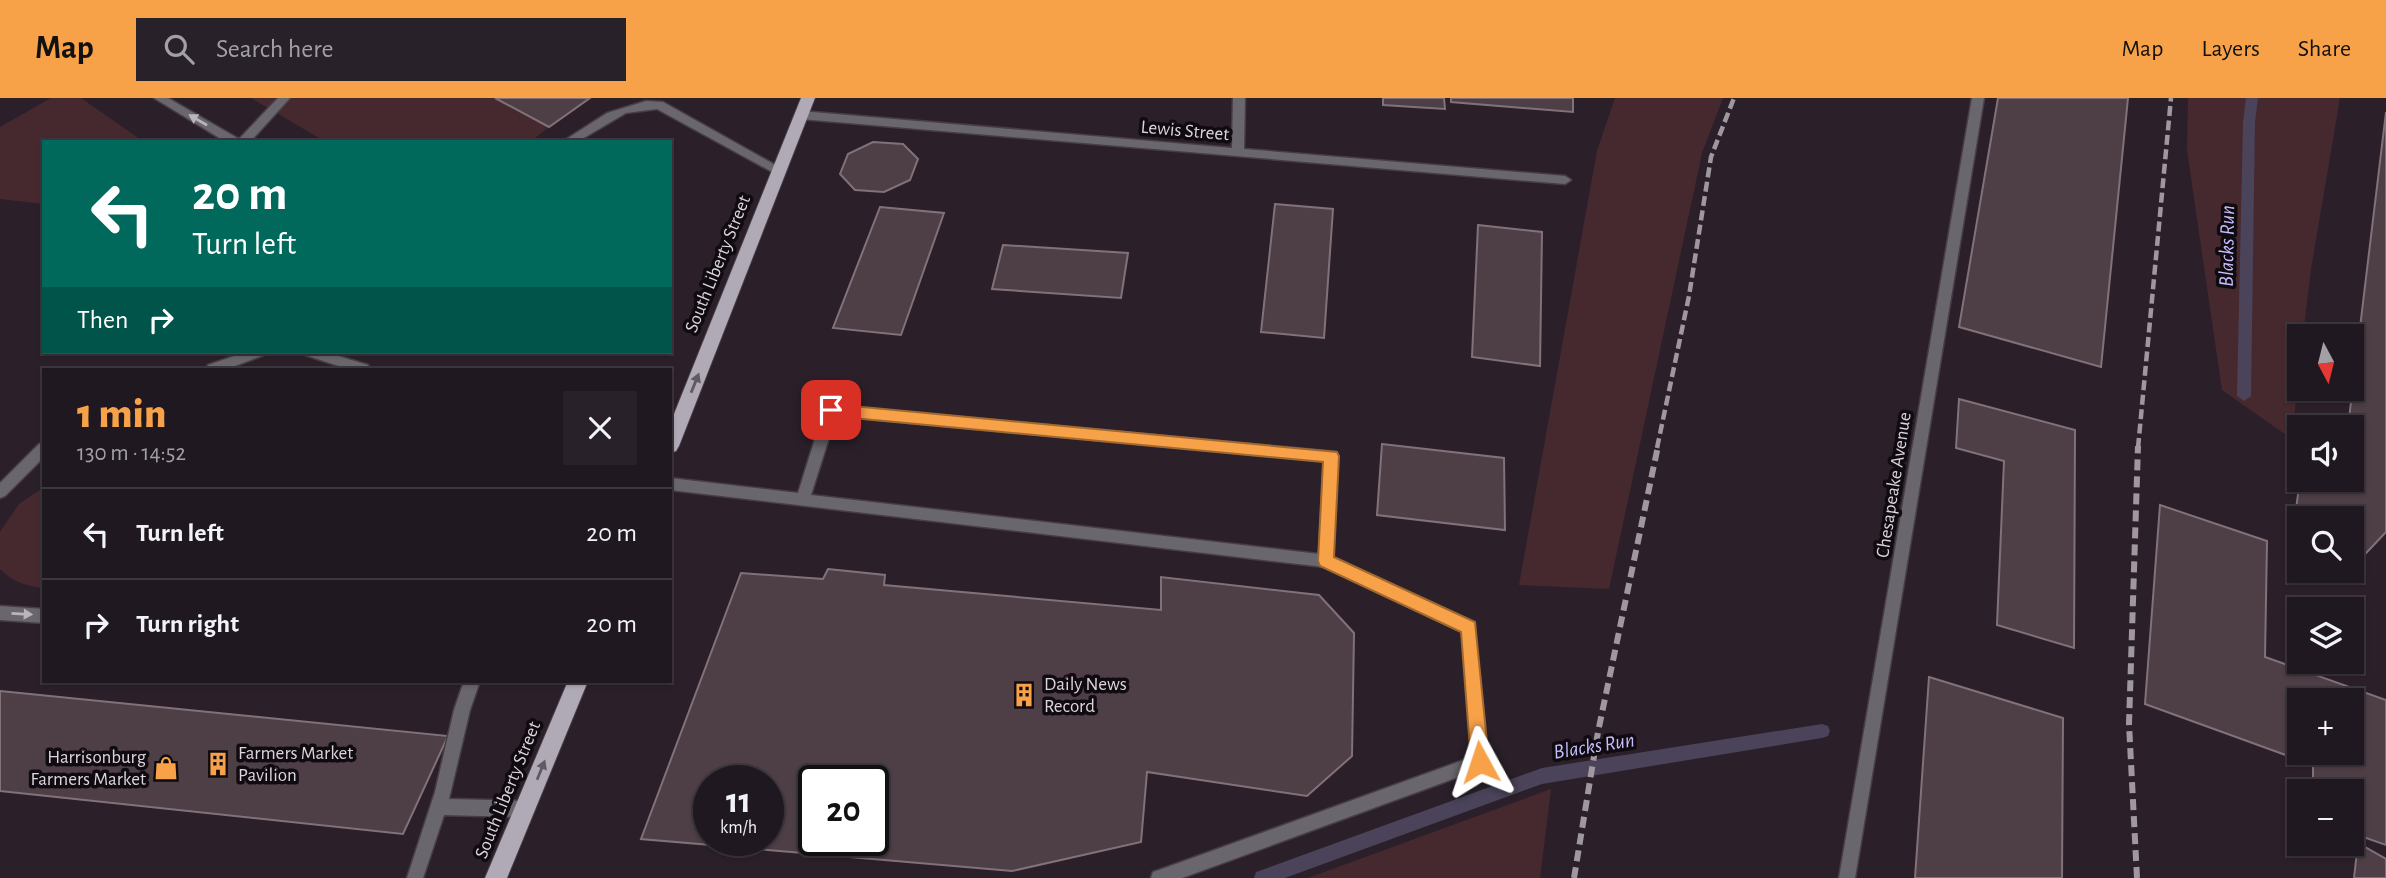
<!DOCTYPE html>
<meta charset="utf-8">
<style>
:root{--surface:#201820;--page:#282129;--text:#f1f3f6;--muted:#a2a0a5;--line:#3d373e;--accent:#f7a149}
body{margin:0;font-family:"Alegreya Sans",sans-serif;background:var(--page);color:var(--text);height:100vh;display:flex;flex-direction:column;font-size:26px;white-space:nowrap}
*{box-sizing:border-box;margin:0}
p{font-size:23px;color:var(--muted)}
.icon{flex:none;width:38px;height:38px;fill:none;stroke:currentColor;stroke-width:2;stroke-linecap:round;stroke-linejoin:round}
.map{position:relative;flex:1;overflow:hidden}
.details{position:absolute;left:42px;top:270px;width:630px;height:315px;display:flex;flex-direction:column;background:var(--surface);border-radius:0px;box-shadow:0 2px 5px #0004,0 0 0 2px var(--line)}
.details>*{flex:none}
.guide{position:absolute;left:42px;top:42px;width:630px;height:214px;border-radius:0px;box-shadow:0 2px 5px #0004,0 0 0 2px var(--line);background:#00695c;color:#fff;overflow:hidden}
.needle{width:46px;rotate:173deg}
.controls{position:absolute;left:2287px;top:226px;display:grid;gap:14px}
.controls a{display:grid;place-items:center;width:77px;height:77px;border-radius:0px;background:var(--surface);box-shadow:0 2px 5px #0004,0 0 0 2px var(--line);font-size:35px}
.speed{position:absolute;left:693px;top:667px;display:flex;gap:14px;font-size:35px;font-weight:700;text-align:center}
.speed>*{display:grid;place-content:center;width:91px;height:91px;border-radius:50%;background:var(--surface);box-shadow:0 2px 5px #0004,0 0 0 2px var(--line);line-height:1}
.speed small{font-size:18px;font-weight:400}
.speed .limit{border:4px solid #111;border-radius:10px;background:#fff;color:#111}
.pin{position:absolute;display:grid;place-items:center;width:60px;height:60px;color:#fff;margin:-30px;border-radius:14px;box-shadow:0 4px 10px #0006}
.me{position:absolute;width:77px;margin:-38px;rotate:355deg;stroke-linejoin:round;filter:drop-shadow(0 0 5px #0008)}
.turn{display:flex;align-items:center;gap:24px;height:147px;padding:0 35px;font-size:32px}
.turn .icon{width:91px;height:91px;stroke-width:2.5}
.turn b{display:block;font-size:49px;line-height:60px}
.then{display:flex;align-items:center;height:66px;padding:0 35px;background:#0003;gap:14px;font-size:26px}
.round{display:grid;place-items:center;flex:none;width:74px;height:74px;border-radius:0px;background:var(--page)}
.summary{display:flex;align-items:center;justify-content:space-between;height:119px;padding:0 35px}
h1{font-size:42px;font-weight:800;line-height:52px;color:var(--accent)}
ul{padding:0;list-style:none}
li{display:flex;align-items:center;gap:21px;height:91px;padding:0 35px;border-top:2px solid var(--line)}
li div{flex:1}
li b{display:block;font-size:26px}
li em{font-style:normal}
header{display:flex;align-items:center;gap:42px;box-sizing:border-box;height:98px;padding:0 35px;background:var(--accent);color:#111}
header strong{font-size:33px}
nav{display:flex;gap:38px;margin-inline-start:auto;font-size:24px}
.search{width:490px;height:63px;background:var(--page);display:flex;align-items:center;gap:18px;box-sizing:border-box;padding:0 24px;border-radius:0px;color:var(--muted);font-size:26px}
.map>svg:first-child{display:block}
.green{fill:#46292f}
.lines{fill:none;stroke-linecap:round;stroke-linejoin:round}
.stream{fill:#4a4359;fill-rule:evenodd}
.building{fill:#4e3e45;stroke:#827179;stroke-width:2;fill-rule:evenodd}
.lane-casing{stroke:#473d46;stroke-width:3}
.street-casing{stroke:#473d46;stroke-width:3}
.primary-casing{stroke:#473d46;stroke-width:2}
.lane{fill:#6a666d;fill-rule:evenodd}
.street{fill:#6a666d;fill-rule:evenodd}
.primary{fill:#b0a9b6;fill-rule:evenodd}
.rail-far1{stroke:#a098a0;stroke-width:4.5;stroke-dasharray:10 4.5;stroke-linecap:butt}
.rail{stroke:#a098a0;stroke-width:6;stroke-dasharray:11 6;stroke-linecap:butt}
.oneway{fill:#bab4bb}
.oneway2{fill:#605a63}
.route{fill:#f7a149;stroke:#a1692f;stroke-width:2}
.labels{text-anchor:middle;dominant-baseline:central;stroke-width:7;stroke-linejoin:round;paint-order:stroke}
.street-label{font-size:19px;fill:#dcd5dc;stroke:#100b10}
.poi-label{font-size:19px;fill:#dcd5dc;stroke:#100b10;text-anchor:start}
.water-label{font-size:21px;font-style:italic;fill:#c7befd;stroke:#100b10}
</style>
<header>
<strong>Map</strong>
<div class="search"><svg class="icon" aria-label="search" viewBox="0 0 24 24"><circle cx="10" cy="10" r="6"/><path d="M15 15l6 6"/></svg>Search here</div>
<nav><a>Map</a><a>Layers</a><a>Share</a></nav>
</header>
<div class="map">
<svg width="2386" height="780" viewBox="0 0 2386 780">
<rect width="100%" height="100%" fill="#2b202a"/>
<g class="green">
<path d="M51 0H81L144 44H44V106L0 101V29Z"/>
<path d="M251 0H495L549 29 530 44H326Z"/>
<path d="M1615 0H1723L1702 55 1609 491 1519 487 1597 53Z"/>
<path d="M2188 0H2340L2311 171 2303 238H2300L2299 271 2292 341 2222 292 2187 52Z"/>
<path d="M44 389V490C26 488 13 484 0 471V434L19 406Z"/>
<path d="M1551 691 1540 780H1308Z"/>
</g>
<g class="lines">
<g class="stream">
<path d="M2246 0H2258L2255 24 2251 298 2244 303 2237 298 2243 24Z"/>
<path d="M1822 626 1828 628 1830 633 1828 638 1822 640 1542 686 1285 780H1254L1256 774 1262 772 1542 670Z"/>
</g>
</g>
<g class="building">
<path d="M495 0H590L549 29Z"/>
<path d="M1383 0H1444L1445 11 1383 7Z"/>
<path d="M1451 0H1573V14L1451 4Z"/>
<path d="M1998 0H2128L2101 269 1959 229Z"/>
<path d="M2386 14V434L2352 470V420H2300V450L2291 447 2300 382H2352V329H2348Z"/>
<path d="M873 44 903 46 918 61 910 82 884 94 855 92 840 76 848 56Z"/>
<path d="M1275 106 1333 111 1324 240 1261 234Z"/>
<path d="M880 109 944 115 901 237 833 230Z"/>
<path d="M1478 127 1542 134 1540 268 1472 259Z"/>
<path d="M1003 147 1128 155 1121 200 992 191Z"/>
<path d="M1959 301 2075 332 2074 550 1997 527 2004 363 1956 350Z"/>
<path d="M1382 346 1504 360 1505 432 1377 417Z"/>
<path d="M2160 407 2267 443 2265 559 2386 602V747L2352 735V693H2313V667L2145 606ZM2300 602H2352V654H2300Z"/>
<path d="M828 471 885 477 884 487 1161 512V479L1319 497 1354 535 1352 658 1307 698 1147 674 1141 744 1012 773 641 741 741 475 823 481ZM709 682H768V742H709ZM814 682H873V742H814Z"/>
<path d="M1929 579 2063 620 2062 780H1915Z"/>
<path d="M0 593 448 638 403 736 0 693Z"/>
<path d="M2358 745 2386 761V780H2354Z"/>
</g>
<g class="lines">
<g class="lane-casing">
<g id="lane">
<path d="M154 0H168L239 41 278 0H290L250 44H226Z"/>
<path d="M646 3 663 4 786 73 780 77 776 76 657 11 626 15 577 44H562L607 15Z"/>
<path d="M246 254H265L264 257 227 271H206L208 267Z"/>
<path d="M304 254H325L368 267 370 271H348L305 257Z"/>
<path d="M831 307 1336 354 1338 358 1333 460 1474 525 1488 664 1486 669 1182 780H1151L1153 774 1159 772 1472 659 1462 534 1324 469 670 392V380L798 395 824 312ZM836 318 1324 363 1319 456 811 397Z"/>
<path d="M44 345V359L5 398 0 400V385L39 346Z"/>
<path d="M0 508 44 511V525L0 522Z"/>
<path d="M464 583H480L470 612 449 701 525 703 531 705 533 711 531 717 525 719 444 717 423 780H407L435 694 454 612Z"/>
</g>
</g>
<g class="street-casing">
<g id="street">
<path d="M1233 0H1245L1244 51 1565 78 1571 82 1565 86 801 21 795 17 801 13 1232 50Z"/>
<path d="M1972 0H1984L1855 780H1839Z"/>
</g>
</g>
<g class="primary-casing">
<g id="primary">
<path d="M801 0H815L679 348 676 353 670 355V326Z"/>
<path d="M568 583H588L507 780H485Z"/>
</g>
</g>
<use href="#lane" class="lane"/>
<use href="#street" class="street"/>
<use href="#primary" class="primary"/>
<g class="rail-far1">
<path d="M1657 350 1689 198 1711 59 1734 0"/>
<path d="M2138 350 2171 0"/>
</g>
<g class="rail">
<path d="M1574 780 1598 634 1658 348"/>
<path d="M2137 780 2129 626 2138 348"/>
</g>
</g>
<defs><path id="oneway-solid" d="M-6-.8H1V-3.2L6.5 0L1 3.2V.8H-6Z" transform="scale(1.75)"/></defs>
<g class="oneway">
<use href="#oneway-solid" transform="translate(198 22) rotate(-150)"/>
<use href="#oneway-solid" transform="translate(22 516) rotate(3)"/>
</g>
<g class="oneway2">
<use href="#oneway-solid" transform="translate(695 285) rotate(-68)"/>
<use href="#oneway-solid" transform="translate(541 672) rotate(-68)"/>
</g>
<path class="route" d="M831 306 1337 354 1339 358 1334 459 1475 524 1489 664 1487 670 1480 673 1474 670 1471 664 1461 534 1320 468 1318 463 1323 364 831 318 824 312Z"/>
<defs>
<g id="building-bare" transform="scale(1.89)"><path d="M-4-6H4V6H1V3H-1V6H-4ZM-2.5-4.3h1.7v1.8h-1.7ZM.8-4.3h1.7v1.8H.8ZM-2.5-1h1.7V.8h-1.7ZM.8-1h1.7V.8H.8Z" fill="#f7a149" stroke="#100b10" stroke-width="2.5" paint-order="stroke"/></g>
<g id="shop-bare" transform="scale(1.89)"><path d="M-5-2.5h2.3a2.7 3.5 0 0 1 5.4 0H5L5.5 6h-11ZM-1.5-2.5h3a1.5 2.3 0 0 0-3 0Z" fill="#f7a149" stroke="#100b10" stroke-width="2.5" paint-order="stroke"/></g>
</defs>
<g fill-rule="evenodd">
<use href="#building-bare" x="1024" y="597"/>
<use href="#building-bare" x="218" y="666"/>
<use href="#shop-bare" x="166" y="670"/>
</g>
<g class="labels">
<g class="street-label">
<text transform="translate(1185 33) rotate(5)">Lewis Street</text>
<text transform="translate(718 166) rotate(-68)">South Liberty Street</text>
<text transform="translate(1894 387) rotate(-81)">Chesapeake Avenue</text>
<text transform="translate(508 692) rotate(-68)">South Liberty Street</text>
</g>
<g class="poi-label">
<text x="1044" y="586">Daily News<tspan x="1044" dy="22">Record</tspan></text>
<text x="238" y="655">Farmers Market<tspan x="238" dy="22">Pavilion</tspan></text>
<text x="146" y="659" text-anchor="end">Harrisonburg<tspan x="146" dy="22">Farmers Market</tspan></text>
</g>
<g class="water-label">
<text transform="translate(2227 148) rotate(-89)">Blacks Run</text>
<text transform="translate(1594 648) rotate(-9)">Blacks Run</text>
</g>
</g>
</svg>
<div class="controls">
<a><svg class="needle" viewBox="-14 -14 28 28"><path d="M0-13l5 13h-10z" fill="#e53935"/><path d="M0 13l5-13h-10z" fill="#a2a0a5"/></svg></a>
<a><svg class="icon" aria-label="sound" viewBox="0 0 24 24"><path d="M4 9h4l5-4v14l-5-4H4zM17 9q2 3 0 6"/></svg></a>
<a><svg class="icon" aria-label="search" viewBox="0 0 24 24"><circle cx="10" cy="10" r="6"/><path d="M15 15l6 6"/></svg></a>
<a><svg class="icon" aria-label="layers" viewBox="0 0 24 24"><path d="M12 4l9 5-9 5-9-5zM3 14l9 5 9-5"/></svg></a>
<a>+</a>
<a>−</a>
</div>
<div class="speed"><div>11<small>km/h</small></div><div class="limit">20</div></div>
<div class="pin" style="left:831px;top:312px;background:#d93025"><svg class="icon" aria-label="arrive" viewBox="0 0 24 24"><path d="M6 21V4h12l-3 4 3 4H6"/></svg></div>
<svg class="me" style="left:1480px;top:664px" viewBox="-20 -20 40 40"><path d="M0-17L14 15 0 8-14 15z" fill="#f7a149" stroke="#fff" stroke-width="4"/></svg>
<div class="guide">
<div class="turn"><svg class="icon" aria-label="left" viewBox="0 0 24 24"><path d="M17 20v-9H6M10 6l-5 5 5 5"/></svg><div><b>20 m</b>Turn left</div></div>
<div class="then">Then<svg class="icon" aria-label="right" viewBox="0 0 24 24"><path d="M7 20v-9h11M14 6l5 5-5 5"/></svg></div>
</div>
<section class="details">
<div class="summary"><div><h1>1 min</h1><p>130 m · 14:52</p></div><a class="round"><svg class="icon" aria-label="close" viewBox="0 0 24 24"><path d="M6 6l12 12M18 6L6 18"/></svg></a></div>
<ul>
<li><svg class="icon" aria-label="left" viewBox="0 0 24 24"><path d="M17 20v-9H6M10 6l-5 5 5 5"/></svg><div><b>Turn left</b></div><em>20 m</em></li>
<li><svg class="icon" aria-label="right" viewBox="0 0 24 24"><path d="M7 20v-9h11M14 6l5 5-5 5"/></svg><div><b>Turn right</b></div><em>20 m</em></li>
</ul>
</section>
</div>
